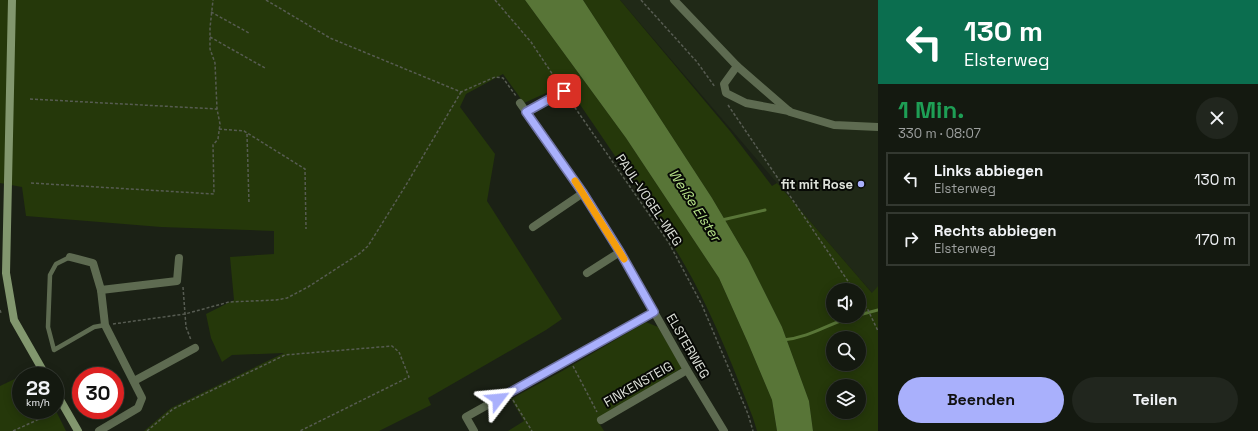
<!DOCTYPE html>
<html lang="de">
<meta charset="utf-8">
<style>
:root{--surface:#141910;--page:#21261e;--text:#f1f3f6;--muted:#9da09f;--line:#333830;--accent:#a9b0fc}
body{margin:0;font-family:"Space Grotesk",sans-serif;background:var(--page);color:var(--text);height:100vh;display:flex;flex-direction:column;font-size:15px;white-space:nowrap}
*{box-sizing:border-box;margin:0}
p{font-size:13px;color:var(--muted)}
.icon{flex:none;width:22px;height:22px;fill:none;stroke:currentColor;stroke-width:2;stroke-linecap:round;stroke-linejoin:round}
.map{position:relative;flex:1;overflow:hidden}
.panel{display:flex;flex-direction:column;background:var(--surface);width:380px}
.panel>*{flex:none}
.hud{background:#0b6e4f;color:#fff;overflow:hidden}
.controls{position:absolute;left:826px;top:283px;display:grid;gap:8px}
.controls a{display:grid;place-items:center;width:40px;height:40px;border-radius:50%;background:var(--surface);box-shadow:0 2px 10px #0003,0 0 0 1px var(--line);font-size:20px}
.speed{position:absolute;left:12px;top:367px;display:flex;gap:8px;font-size:20px;font-weight:700;text-align:center}
.speed>*{display:grid;place-content:center;width:52px;height:52px;border-radius:50%;background:var(--surface);box-shadow:0 2px 10px #0003,0 0 0 1px var(--line);line-height:1}
.speed small{font-size:10px;font-weight:400}
.speed .limit{border:6px solid #d22;background:#fff;color:#111}
.pin{position:absolute;display:grid;place-items:center;width:34px;height:34px;color:#fff;margin:-17px;border-radius:8px;box-shadow:0 2px 6px #0006}
.me{position:absolute;width:44px;margin:-22px;rotate:61deg;stroke-linejoin:round;filter:drop-shadow(0 0 3px #0008)}
.turn{display:flex;align-items:center;gap:14px;height:84px;padding:0 20px;font-size:18px}
.turn .icon{width:52px;height:52px;stroke-width:2.5}
.turn b{display:block;font-size:28px;line-height:34px}
.round{display:grid;place-items:center;flex:none;width:42px;height:42px;border-radius:21px;background:var(--page)}
.overview{display:flex;align-items:center;justify-content:space-between;height:68px;padding:0 20px}
h1{font-size:24px;font-weight:700;line-height:30px;color:#1e9e55}
.button{display:flex;gap:8px;margin-top:auto;padding:8px 20px}
.button a{flex:1;height:46px;border-radius:24px;background:var(--accent);color:#111;font-size:16px;font-weight:700;line-height:46px;text-align:center}
.button a+a{background:var(--page);color:var(--text)}
ul{padding:0;list-style:none}
li{display:flex;align-items:center;gap:12px;height:54px;margin:0 8px 6px;padding:0 12px;border:2px solid var(--line);border-radius:0px}
li div{flex:1}
li b{display:block;font-size:15px}
li em{font-style:normal}
main{display:flex;flex:1;min-height:0}
.map>svg:first-child{display:block}
.built{fill:#202917}
.green{fill:#25380a;fill-rule:evenodd}
.water{fill:#587537}
.lines{fill:none;stroke-linecap:round;stroke-linejoin:round}
.stream{stroke:#587537;stroke-width:3}
.path{stroke:#575c52;stroke-width:1.5;stroke-dasharray:3 2;stroke-linecap:butt}
.lane{stroke:#5e6b51;stroke-width:4.5}
.street{stroke:#5e6b51;stroke-width:8}
.secondary{stroke:#82976e;stroke-width:8}
.route-casing{stroke:#6e72a4;stroke-width:10}
.route{stroke:#a9b0fc;stroke-width:7}
.slow{stroke:#f59e0b;stroke-width:7}
.poi-dot{fill:#a9b0fc;stroke:#070905;stroke-width:1.5}
.labels{text-anchor:middle;dominant-baseline:central;stroke-width:4;stroke-linejoin:round;paint-order:stroke}
.poi-label{font-size:13px;font-weight:bold;fill:#dee2da;stroke:#070905;text-anchor:end}
.street-label{font-size:13px;fill:#dee2da;stroke:#070905}
.water-label{font-size:14px;font-style:italic;fill:#b6e188;stroke:#070905}
</style>
<main>
<div class="map">
<svg width="878" height="431" viewBox="0 0 878 431">
<rect width="100%" height="100%" fill="#1b2115"/>
<path class="built" d="M620 0H878V300L777 183Z"/>
<g class="green">
<path d="M0 0H525L626 138 719 278 748 343 772 400 777 431H757L753 418C735 371 716 323 692 278 655 211 609 148 566 84L524 103 503 74 466 94 460 107 495 154 487 201 562 319 546 330 428 398 431 405 379 431H144L171 408 284 353 232 355 222 362 211 338 206 314 234 300 230 257 274 254V231L161 227 26 216 22 187 0 183Z"/>
<path d="M583 0H620L730 131 772 186 777 183 872 293 878 286V431H813L809 401 782 327 748 259 712 198ZM833 290H859V316H833ZM833 338H859V364H833ZM833 386H859V412H833Z"/>
<path d="M646 322 658 327 682 368 597 420 604 431H508L524 421 511 399 564 370Z"/>
<path d="M21 376V410L55 409 66 431H0V386Z"/>
</g>
<path class="water" d="M525 0H583L712 198 748 259 782 327 809 401 813 431H777L772 400 748 343 719 278 626 138Z"/>
<g class="lines">
<g class="stream">
<path d="M722 220 765 210"/>
<path d="M859 315 878 310"/>
<path d="M783 340C812 337 829 323 855 316"/>
</g>
<g class="path">
<path d="M266 0 330 38 461 92 495 77 503 78 516 96"/>
<path d="M495 0 531 42 559 84"/>
<path d="M641 0 697 62 715 87"/>
<path d="M211 12 249 33"/>
<path d="M210 37 265 68"/>
<path d="M30 99 217 109"/>
<path d="M569 99 669 243 702 305 748 414 753 431"/>
<path d="M728 105 854 290"/>
<path d="M219 129 244 131 305 169 306 229"/>
<path d="M247 134 249 204"/>
<path d="M31 183 214 194 213 145 218 139 220 124 217 109 215 63 210 49V28L213 0"/>
<path d="M183 287 186 327 191 340"/>
<path d="M859 297 868 310 878 331"/>
<path d="M0 310 1 313"/>
<path d="M113 324 185 314 229 302 276 300 287 298 308 287 359 254 368 246 406 185 461 92"/>
<path d="M573 366 597 412"/>
<path d="M513 400 532 431"/>
<path d="M13 431 57 411"/>
<path d="M147 431 173 409 285 355 392 346 399 352 409 377 300 431"/>
</g>
<path class="lane" d="M70 257 56 264 50 275 48 327 54 350 94 327 105 325"/>
<g class="street">
<path d="M674 0 737 66 790 112 834 125 878 127"/>
<path d="M737 66 724 84 726 93 746 103 789 111"/>
<path d="M520 103 583 193 620 252 687 370 724 431"/>
<path d="M526 112 564 91"/>
<path d="M533 227 583 193"/>
<path d="M70 257 93 263 101 290 105 325 142 398 138 408 99 431"/>
<path d="M587 273 620 252"/>
<path d="M101 290 177 281 179 258"/>
<path d="M134 381 195 348"/>
<path d="M601 420 687 370"/>
<path d="M474 431 466 417 654 312"/>
</g>
<g class="secondary">
<path d="M12 0 6 273 14 320 46 376"/>
<path d="M55 391 78 431"/>
</g>
</g>
<g class="lines">
<g class="route-casing">
<path id="route" d="M498 399 654 312 620 252 583 193 526 112 564 91"/>
</g>
<use href="#route" class="route"/>
<path class="slow" d="M575 181 624 259"/>
</g>
<circle class="poi-dot" cx="861" cy="184" r="4"/>
<g class="labels">
<g class="poi-label">
<text x="853" y="184">fit mit Rose</text>
</g>
<g class="street-label">
<text transform="translate(649 200) rotate(56)">PAUL-VOGEL-WEG</text>
<text transform="translate(688 346) rotate(60)">ELSTERWEG</text>
<text transform="translate(638 384) rotate(-30)">FINKENSTEIG</text>
</g>
<g class="water-label">
<text transform="translate(695 205) rotate(57)">Weiße Elster</text>
</g>
</g>
</svg>
<div class="controls">
<a><svg class="icon" aria-label="sound" viewBox="0 0 24 24"><path d="M4 9h4l5-4v14l-5-4H4zM17 9q2 3 0 6"/></svg></a>
<a><svg class="icon" aria-label="search" viewBox="0 0 24 24"><circle cx="10" cy="10" r="6"/><path d="M15 15l6 6"/></svg></a>
<a><svg class="icon" aria-label="layers" viewBox="0 0 24 24"><path d="M12 4l9 5-9 5-9-5zM3 14l9 5 9-5"/></svg></a>
</div>
<div class="speed"><div>28<small>km/h</small></div><div class="limit">30</div></div>
<div class="pin" style="left:564px;top:91px;background:#d93025"><svg class="icon" aria-label="arrive" viewBox="0 0 24 24"><path d="M6 21V4h12l-3 4 3 4H6"/></svg></div>
<svg class="me" style="left:498px;top:399px" viewBox="-20 -20 40 40"><path d="M0-17L14 15 0 8-14 15z" fill="#a9b0fc" stroke="#fff" stroke-width="4"/></svg>
</div>
<section class="panel">
<div class="hud">
<div class="turn"><svg class="icon" aria-label="left" viewBox="0 0 24 24"><path d="M17 20v-9H6M10 6l-5 5 5 5"/></svg><div><b>130 m</b>Elsterweg</div></div>
</div>
<div class="overview"><div><h1>1 Min.</h1><p>330 m · 08:07</p></div><a class="round"><svg class="icon" aria-label="close" viewBox="0 0 24 24"><path d="M6 6l12 12M18 6L6 18"/></svg></a></div>
<ul>
<li><svg class="icon" aria-label="left" viewBox="0 0 24 24"><path d="M17 20v-9H6M10 6l-5 5 5 5"/></svg><div><b>Links abbiegen</b><p>Elsterweg</p></div><em>130 m</em></li>
<li><svg class="icon" aria-label="right" viewBox="0 0 24 24"><path d="M7 20v-9h11M14 6l5 5-5 5"/></svg><div><b>Rechts abbiegen</b><p>Elsterweg</p></div><em>170 m</em></li>
</ul>
<div class="button"><a>Beenden</a><a>Teilen</a></div>
</section>
</main>
